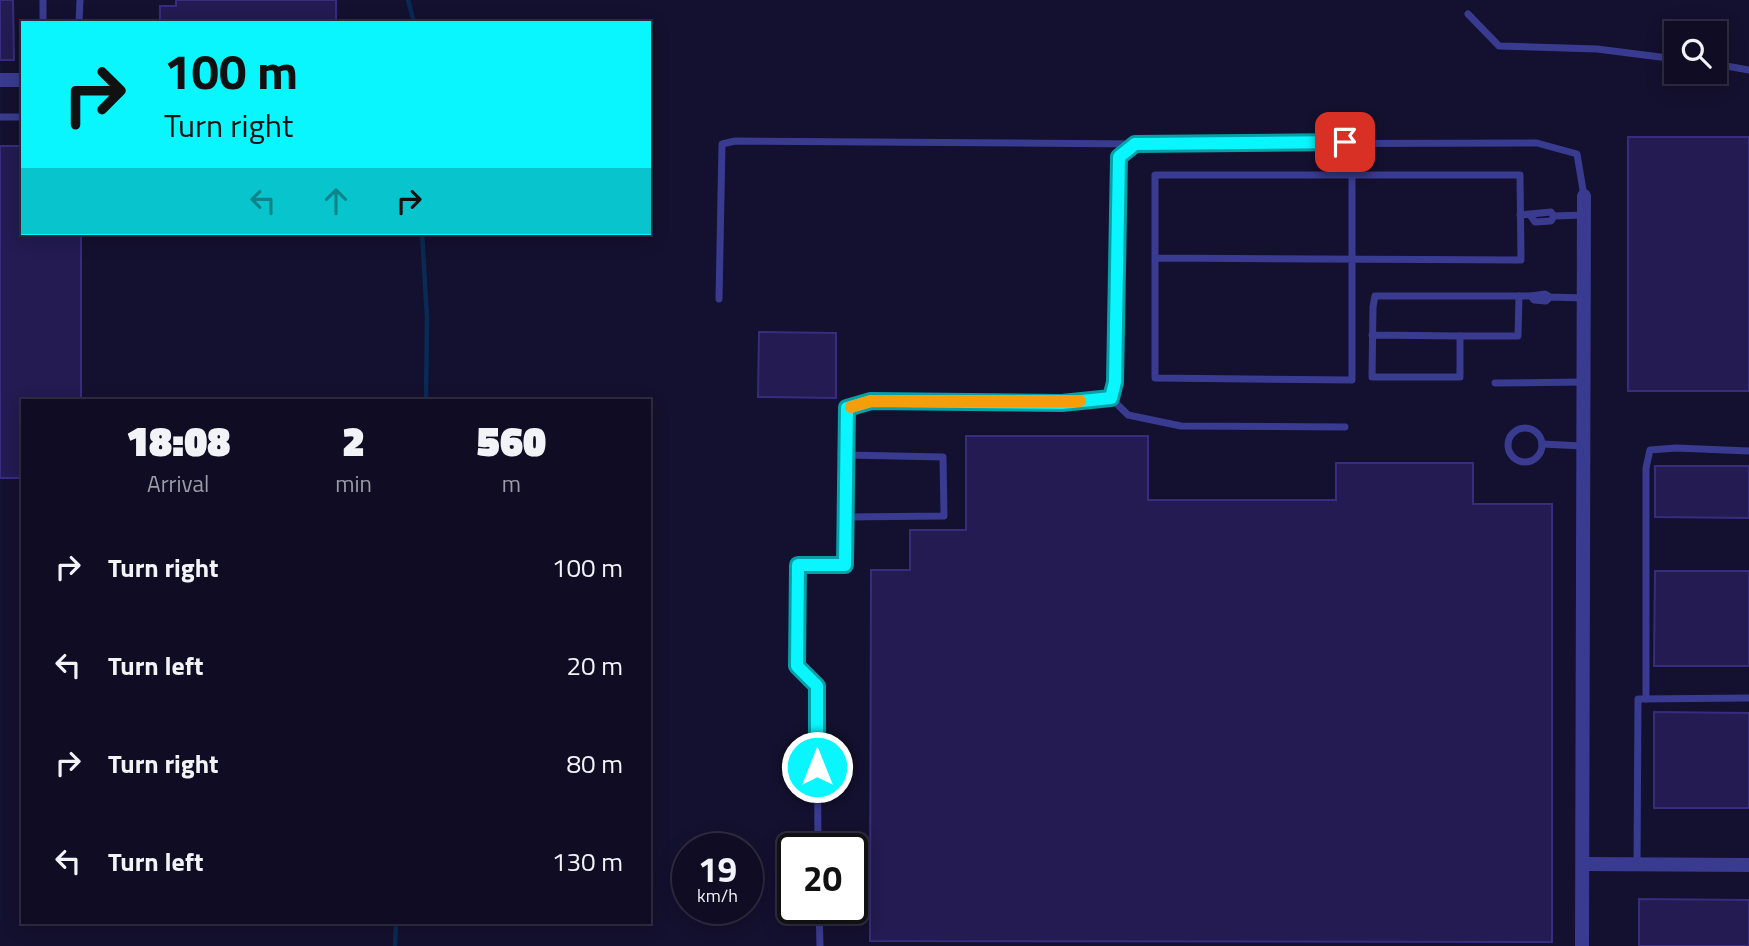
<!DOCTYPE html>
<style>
:root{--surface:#0f0c23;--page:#18152b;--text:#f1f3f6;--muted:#9b9ba6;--line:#2f2c41}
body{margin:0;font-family:"Titillium Web",sans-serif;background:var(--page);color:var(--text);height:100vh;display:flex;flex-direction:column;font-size:26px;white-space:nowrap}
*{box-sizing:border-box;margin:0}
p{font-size:23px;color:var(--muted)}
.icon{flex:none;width:38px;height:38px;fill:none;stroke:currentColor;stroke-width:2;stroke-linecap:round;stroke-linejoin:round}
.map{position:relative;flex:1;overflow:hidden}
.side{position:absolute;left:21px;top:399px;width:630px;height:525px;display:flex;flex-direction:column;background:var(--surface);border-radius:0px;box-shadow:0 4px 18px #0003,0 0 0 2px var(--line)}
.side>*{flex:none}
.top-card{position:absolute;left:21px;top:21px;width:630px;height:214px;border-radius:0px;box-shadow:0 4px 18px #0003,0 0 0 2px var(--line);background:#0af6ff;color:#111;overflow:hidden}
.controls{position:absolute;left:1664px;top:21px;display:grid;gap:14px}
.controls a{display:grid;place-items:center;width:63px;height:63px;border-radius:0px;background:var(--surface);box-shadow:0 4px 18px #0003,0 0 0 2px var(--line);font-size:35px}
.speed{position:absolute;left:672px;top:833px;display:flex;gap:14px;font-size:35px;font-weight:700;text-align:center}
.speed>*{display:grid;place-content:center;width:91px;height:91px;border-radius:50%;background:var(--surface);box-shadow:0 4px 18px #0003,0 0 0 2px var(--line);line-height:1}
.speed small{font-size:18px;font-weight:400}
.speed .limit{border:4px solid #111;border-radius:10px;background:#fff;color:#111}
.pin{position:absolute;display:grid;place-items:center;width:60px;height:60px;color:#fff;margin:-30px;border-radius:14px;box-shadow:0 4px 10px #0006}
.me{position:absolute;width:77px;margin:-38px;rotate:0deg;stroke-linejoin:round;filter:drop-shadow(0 0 5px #0008)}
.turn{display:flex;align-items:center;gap:24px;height:147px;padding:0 28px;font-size:32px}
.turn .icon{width:91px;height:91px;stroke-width:2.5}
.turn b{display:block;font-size:49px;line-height:60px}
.lanes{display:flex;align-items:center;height:66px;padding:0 28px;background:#0003;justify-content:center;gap:35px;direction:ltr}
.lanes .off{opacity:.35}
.eta{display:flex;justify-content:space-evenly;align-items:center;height:119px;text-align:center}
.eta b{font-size:42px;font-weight:800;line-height:49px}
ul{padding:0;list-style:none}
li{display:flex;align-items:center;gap:21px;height:98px;padding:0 28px}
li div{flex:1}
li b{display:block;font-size:26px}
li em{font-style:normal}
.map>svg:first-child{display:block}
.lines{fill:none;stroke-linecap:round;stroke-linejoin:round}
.stream{stroke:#0a2a54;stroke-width:4.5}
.building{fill:#231b51;stroke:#372c7e;stroke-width:2}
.lane{stroke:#393b90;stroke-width:7}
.street{stroke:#393b90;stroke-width:14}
.route-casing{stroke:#06a0a6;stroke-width:18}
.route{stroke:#0af6ff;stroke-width:12}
.slow{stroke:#f59e0b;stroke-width:12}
</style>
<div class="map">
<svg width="1749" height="946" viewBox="0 0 1749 946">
<rect width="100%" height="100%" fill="#14102f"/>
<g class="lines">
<g class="stream">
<path d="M408 0 414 23"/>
<path d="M422 233 427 318 426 401"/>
<path d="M395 946 396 922"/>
</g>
</g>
<g class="building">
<path d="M0 0H13L14 60H0Z"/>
<path d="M176 0H336V23H160V6H176Z"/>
<rect x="1628" y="137" width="121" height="254"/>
<path d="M0 146H23V233H81V401H23V478H0Z"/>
<path d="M759 332 836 333V398L758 397Z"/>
<path d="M966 436H1148V500H1336V463H1473V504H1552V942L870 941 871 570H910V530H966Z"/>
<path d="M1655 466H1749V518L1655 517Z"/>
<path d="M1655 571H1749V666H1654Z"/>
<path d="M1654 712 1749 713V808H1654Z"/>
<path d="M1639 899 1749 900V946H1639Z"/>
</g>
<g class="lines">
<g class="lane">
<path d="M43 0V23"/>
<path d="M1468 14 1499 46 1597 49 1676 59"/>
<path d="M79 23 80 0"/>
<path d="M1715 64 1749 70"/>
<path d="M0 117H23"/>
<path d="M1520 215 1551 212 1554 216 1551 221 1535 222 1530 215"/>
<path d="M1554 216 1584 215"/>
<path d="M1155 258 1521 260 1520 175H1155C1155 242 1155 310 1155 378L1352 380V175"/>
<path d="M1550 297 1546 301 1534 300 1531 296 1545 294 1550 297 1583 298"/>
<path d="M719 299 722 144 735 141 1135 144"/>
<path d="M1372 335 1460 336V377H1372L1373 307 1375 296H1531"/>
<path d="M1460 336H1518L1519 296"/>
<path d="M1495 383 1583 382"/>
<path d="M1111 398 1128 415 1181 426 1345 427"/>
<circle cx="1525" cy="445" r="17"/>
<path d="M1542 444 1583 446"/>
<path d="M847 455 943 457 944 516 847 517"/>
<path d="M1646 699V468L1650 450 1676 448 1749 451"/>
<path d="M818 849 817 686 797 666 798 565H845L847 408 871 401 1062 403 1111 398 1115 382 1119 157 1135 144 1537 143 1577 154 1584 196"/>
<path d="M1637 864 1638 699 1749 698"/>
<path d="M819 908 820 946"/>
</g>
<g class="street">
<path d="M0 80H23"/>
<path d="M1584 864 1749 865"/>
<path d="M1582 946 1584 196"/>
</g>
</g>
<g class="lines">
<g class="route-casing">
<path id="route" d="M817 767V686L797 666 798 565H845L847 408 871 401 1062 403 1111 398 1115 382 1119 157 1135 144 1345 142"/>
</g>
<use href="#route" class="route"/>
<path class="slow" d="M851 407 871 401H1080"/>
</g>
</svg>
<div class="controls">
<a><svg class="icon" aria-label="search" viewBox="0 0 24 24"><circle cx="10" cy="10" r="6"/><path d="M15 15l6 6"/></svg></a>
</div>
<div class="speed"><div>19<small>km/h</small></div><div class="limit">20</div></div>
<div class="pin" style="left:1345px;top:142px;background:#d93025"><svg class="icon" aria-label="arrive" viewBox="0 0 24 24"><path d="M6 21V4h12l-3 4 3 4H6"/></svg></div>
<svg class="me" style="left:817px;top:767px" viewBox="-20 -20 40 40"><circle r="17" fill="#0af6ff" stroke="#fff" stroke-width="3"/><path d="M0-11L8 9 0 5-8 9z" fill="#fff"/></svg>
<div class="top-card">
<div class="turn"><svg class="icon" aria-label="right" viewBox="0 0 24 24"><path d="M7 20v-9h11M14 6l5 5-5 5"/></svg><div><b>100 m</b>Turn right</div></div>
<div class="lanes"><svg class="icon off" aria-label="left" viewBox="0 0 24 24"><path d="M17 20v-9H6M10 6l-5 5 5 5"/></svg><svg class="icon off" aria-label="ahead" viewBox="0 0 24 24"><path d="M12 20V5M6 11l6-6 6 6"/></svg><svg class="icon" aria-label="right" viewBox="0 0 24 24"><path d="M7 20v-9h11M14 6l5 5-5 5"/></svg></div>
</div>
<section class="side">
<div class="eta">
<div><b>18:08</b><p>Arrival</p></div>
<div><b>2</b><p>min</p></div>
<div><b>560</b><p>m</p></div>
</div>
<ul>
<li><svg class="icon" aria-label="right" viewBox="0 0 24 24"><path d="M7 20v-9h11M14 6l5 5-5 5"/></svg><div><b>Turn right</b></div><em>100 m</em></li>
<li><svg class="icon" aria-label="left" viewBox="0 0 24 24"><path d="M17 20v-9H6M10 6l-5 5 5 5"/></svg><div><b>Turn left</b></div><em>20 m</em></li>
<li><svg class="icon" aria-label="right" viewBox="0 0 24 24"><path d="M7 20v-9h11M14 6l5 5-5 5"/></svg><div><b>Turn right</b></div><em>80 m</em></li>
<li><svg class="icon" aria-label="left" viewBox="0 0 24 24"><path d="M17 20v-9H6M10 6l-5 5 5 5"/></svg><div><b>Turn left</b></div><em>130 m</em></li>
</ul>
</section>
</div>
